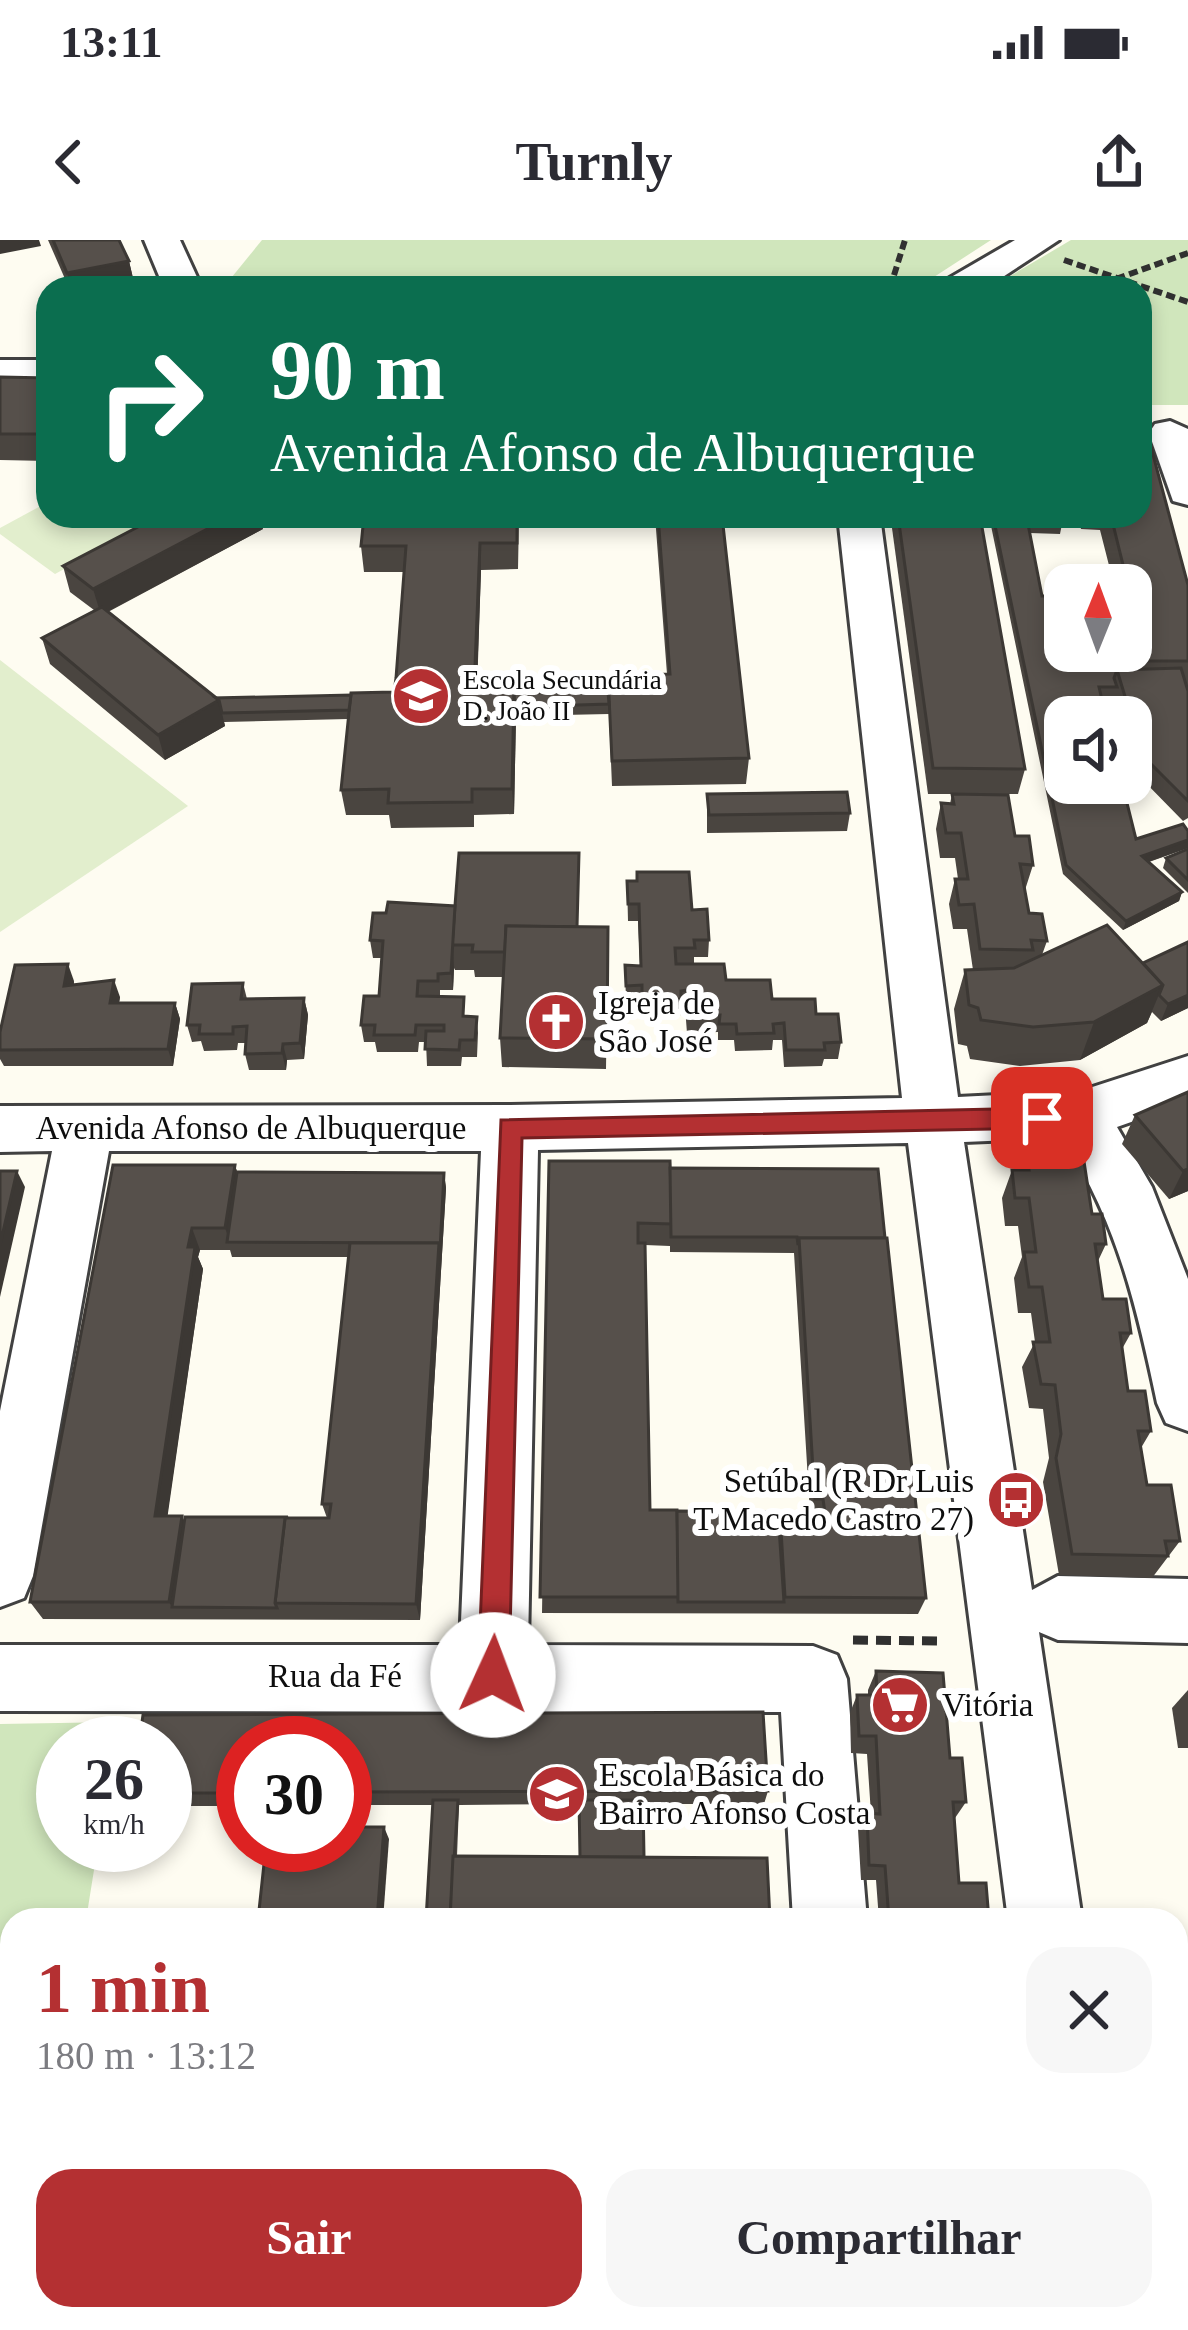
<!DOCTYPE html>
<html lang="pt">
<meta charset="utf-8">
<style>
:root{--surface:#fff;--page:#f7f7f7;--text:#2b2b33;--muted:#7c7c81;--accent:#b43032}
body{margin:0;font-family:Georgia,serif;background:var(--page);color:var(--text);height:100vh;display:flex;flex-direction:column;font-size:45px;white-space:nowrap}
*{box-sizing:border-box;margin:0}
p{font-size:39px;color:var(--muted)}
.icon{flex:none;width:66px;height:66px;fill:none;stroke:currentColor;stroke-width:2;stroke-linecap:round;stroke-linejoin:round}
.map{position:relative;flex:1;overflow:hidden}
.side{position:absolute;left:0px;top:1668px;width:1188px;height:423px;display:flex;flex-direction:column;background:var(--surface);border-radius:36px 36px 0 0;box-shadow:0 6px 18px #0003}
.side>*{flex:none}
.top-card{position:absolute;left:36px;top:36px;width:1116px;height:252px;border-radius:36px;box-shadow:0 6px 18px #0003;background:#0b6e4f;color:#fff;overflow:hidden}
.needle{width:78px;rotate:1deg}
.fabs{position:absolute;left:1044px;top:324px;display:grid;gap:24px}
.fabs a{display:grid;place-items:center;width:108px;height:108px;border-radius:24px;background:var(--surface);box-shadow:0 6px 18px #0003;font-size:60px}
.speed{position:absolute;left:36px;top:1476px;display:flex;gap:24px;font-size:60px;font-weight:700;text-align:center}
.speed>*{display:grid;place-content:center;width:156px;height:156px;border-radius:50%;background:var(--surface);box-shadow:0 6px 18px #0003;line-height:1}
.speed small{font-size:30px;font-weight:400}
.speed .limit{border:18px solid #d22;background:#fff;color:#111}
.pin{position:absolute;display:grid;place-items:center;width:102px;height:102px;color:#fff;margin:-51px;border-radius:24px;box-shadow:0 6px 18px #0006}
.me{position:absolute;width:132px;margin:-66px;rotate:2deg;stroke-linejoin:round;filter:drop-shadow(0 0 9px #0008)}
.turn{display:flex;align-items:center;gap:42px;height:252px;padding:0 36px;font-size:54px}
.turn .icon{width:156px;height:156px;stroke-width:2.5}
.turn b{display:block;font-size:84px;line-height:102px}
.round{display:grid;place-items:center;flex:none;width:126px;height:126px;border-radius:36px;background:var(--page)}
.headline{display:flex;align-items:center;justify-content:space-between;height:204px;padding:0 36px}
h1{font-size:72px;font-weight:700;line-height:90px;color:var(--accent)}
.primary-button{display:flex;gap:24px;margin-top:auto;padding:24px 36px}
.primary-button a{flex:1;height:138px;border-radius:36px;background:var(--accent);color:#fff;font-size:48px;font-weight:700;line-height:138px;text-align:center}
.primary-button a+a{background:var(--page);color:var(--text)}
.status{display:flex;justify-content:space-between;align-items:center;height:84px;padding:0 60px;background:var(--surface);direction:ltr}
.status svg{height:33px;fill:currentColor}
header{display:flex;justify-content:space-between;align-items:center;height:156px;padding:0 36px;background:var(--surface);font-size:54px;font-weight:700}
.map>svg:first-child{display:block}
.green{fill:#d0e6bc}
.pitch{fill:#e2eecd}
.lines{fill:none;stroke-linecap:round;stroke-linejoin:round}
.minor-casing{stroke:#414141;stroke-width:6}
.path-far1{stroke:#303030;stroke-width:6;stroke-dasharray:9 4.5;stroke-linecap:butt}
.path{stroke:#303030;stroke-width:9;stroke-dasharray:15 8;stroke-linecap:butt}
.minor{fill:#fff;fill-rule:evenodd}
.wall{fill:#4a4540;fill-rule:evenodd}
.shaded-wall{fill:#3c3834}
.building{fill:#56504b;stroke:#3c3834;stroke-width:3}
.route{fill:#b43032;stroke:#751f20;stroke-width:3}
.labels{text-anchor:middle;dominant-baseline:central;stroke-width:12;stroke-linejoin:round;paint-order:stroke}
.far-poi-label{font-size:27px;fill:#0e0e0e;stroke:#fff;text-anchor:start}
.poi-label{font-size:33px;fill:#0e0e0e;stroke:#fff;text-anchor:start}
.street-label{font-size:33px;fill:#0e0e0e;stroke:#fff}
</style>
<div class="status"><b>13:11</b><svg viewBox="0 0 49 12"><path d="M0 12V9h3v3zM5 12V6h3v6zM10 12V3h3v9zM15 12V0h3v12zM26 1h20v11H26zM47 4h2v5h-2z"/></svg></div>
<header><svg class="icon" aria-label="back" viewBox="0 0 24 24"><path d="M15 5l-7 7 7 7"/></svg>Turnly<svg class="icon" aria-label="share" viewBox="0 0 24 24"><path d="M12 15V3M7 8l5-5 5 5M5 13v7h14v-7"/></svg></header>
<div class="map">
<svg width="1188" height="2090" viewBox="0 0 1188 2090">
<rect width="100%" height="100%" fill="#fefcf1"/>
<g class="green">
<path d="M262 0H991L917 48H223Z"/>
<path d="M1071 0H1188V165H1140V48H990Z"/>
<path d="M117 1482 114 1503H63V1605H98L86 1680H12V1994H0V1484Z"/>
</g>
<g class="pitch">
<path d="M48 262V276H162L55 334 0 294V288Z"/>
<path d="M0 420 188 566 0 692Z"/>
</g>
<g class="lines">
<g class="minor-casing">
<g id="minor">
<path d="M144 0H180L202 48H164Z"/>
<path d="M1015 0H1059L986 48H940L946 40Z"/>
<rect x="0" y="120" width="48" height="24"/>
<path d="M1170 181 1188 189V265L1173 261 1149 193 1155 184Z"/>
<path d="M838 276H880L958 857 1080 851 1188 816V862L1117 887 1152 947 1188 1039V1191L1166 1183 1157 1163C1137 1068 1117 980 1062 898L964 902 1032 1350 1058 1336 1188 1339V1403L1058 1400 1039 1392 1082 1680H1008L908 903 538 910 528 1405 813 1406 837 1415 847 1439 867 1680H793L781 1472 0 1471V1405H460L481 911H109L33 1336 24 1358 0 1367V1171L52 911 0 912V866L510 865 902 858Z"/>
<path d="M0 2040 12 2041V2079H743L739 2090H0Z"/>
<path d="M1176 2044H1188V2090H1062L1058 2082 1176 2079Z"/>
</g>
</g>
<g class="path-far1">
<path d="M1064 20 1188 62"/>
<path d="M890 48 905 0"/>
<path d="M1091 48 1188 13"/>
</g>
<path class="path" d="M853 1400 944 1401"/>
<use href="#minor" class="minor"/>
</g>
<g class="wall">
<path d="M48 0H119L129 21 135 47 69 48Z"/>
<path d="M0 137 48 138V221L0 220Z"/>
<path d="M519 276 518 329 481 330 477 451 514 453 608 452 667 434 655 276H722L749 518 746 544 612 546 609 474 516 476 514 574 474 575V587L391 588 389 575H346L341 550 348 479 224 482 225 486 165 520 50 424 42 398 94 370 70 352 63 326 263 289 108 372 216 458 351 455 394 452 404 332H364L361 306Z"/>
<path d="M894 276H980L1025 529 1018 554H928L892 288Z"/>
<path d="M989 276H1060L1062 284 1060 294 1030 293 1042 356 1125 429H1135L1130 411 1131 345H1114L1100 290 1081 289 1078 276H1140L1188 345V578L1183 581 1137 534 1131 515V477H1120L1114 456H1101L1136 599 1188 591V608L1149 622 1182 652 1179 661 1123 690 1063 634Z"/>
<path d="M707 554 850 573 847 591 707 593Z"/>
<path d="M952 554 1015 596 1033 625 1025 650 1029 673 1047 701 1042 715 1143 723 1188 768 1161 781 1152 772 1147 783 1080 820 1020 826 970 819 967 806 958 804 954 769 965 730H973L967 689H953L949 664 955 639H958L955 618H940L936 589 941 563 950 564Z"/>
<path d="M1188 609V653L1163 628 1166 618Z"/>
<path d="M627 641 692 670 709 700 708 717H694V724L726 740 816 774 841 802 838 819H824L822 826 784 827 782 800H773L772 810 735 811 734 800H718V792L687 793 685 767H681L680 776H642L641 762 626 763 625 725H640L638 681H628Z"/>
<path d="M578 687H608L606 829 502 827 500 798 503 737H475L474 730H455L454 728 453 750H440V757L466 776 477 777 478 793 477 817H462L461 826H427L426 802H419L418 812H377L375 802H364L361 785 379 756 382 718H373L370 700Z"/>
<path d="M74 741V744L120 757 119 763H175L180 779 173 826H4L0 819V792Z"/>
<path d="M243 743 247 759 304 758 308 775 304 819 287 820 286 830H249L245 814 246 803H238L237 810 204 811 201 801 192 802 187 785Z"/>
<path d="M1188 852V951L1169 959 1122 904 1135 875Z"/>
<path d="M1026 913 1092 974 1106 1004 1098 1021 1103 1059 1131 1093 1122 1109 1128 1151 1151 1191 1141 1208 1147 1245 1180 1301 1152 1338 1059 1335 1043 1242 1049 1218 1043 1169 1029 1168 1022 1127 1035 1102 1031 1073H1018L1014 1038 1022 1017 1018 986H1005L1002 958 1012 930H1020Z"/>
<path d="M549 921 670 928 878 929 926 1358 918 1374 542 1373ZM645 1005 670 1006V1012L794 1013 810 1273 779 1278 650 1270Z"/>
<path d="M113 925H235L237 932 444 933 446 948 420 1380 43 1379 30 1362ZM200 1010H230L232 1017H348L322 1264 327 1278 184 1282 182 1276H167L203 1029 198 1017Z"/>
<path d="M876 1431 950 1518 966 1562 955 1578 959 1643 989 1680H879L876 1640H861L858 1589 867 1573 871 1574 867 1514 851 1513 850 1473 857 1455H868V1450Z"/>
<path d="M1188 1450V1508H1178L1172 1468Z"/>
<path d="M763 1472 768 1551 764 1564H643L644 1617 767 1618 770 1680H426L433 1565H345V1503H243V1566H165V1503H139L143 1475ZM579 1564 580 1617 457 1616 459 1565Z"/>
</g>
<g class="shaded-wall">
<path d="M0 0H39L41 6 0 14Z"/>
<path d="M129 21 135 47 71 48 67 33Z"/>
<path d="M232 276H261L263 289 101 375 93 349Z"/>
<path d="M480 303 481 330 476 468 474 451Z"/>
<path d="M514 451 516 477 514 574 512 549Z"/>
<path d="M219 460 225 486 165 520 158 495Z"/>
<path d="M1188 600V608L1139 625 1142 616Z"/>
<path d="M1182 652 1179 661 1123 690 1126 681Z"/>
<path d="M453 711 454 728 453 750 451 733Z"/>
<path d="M68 724 74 741 70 762 64 746Z"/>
<path d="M114 740 120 757 116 780 110 763Z"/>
<path d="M1163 745 1147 783 1080 820 1094 782Z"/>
<path d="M1188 755V768L1161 781 1168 764Z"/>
<path d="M304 758 308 775 304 819 300 803Z"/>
<path d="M175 763 180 779 173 826 168 809Z"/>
<path d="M283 804 287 820 286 830 282 813Z"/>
<path d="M235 925 242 948 230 1002 225 988Z"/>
<path d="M1188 929V951L1169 959 1183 931Z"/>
<path d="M17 931 25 947 0 1057V1005Z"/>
<path d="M444 933 446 948 420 1380 416 1364Z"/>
<path d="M192 988 200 1010 198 1017 203 1029 165 1294 155 1276Z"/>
<path d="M182 1276 190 1294 172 1367 169 1362Z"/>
<path d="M384 1587 389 1599 383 1680H377Z"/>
</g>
<g class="building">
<path d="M53 0H119L129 21 67 33Z"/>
<path d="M0 137 48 138V194H0Z"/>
<path d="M1140 181H1144L1188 345V421H1147L1131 356V345H1128L1111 276H1140Z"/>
<path d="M159 276H232L93 349 63 326Z"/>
<path d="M364 276H517V303H480L474 451H514L512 549H472V562L388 563 389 549 341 550 351 453 394 452 396 438 406 306H361Z"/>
<path d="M658 276H722L749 518 612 521 608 435 670 434Z"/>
<path d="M898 276H980L1025 529 933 528Z"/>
<path d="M993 276H1060L1062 284H1028L1042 356H1065V411H1121L1125 429 1117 430 1114 438 1117 447H1099L1106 477H1065V543H1122L1136 599 1183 584 1188 591V600L1142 616 1182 652 1126 681 1066 625Z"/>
<path d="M102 367 219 460 158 495 42 398Z"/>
<path d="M1181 428 1188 451V561L1143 516 1117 430Z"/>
<path d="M608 452 609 464 515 467 514 453Z"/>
<path d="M351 455 349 470 222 473 219 460 216 458Z"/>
<path d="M847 552 850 573 709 575 707 554Z"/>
<path d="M952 554 1008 555 1015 596H1029L1033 625 1020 624 1029 673 1042 674 1047 701 1031 700 1033 710 980 709 974 664 959 665 955 639H968L961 593H946L941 563 954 564Z"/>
<path d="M1188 609V640L1166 618Z"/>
<path d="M459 613H579L577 687 506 686 505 712H472L473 705H452Z"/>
<path d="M637 632H689L692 670 707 669 709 700H694L695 708H675L676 724H724L726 740H770L772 759H815L816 774H838L841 802 824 803 825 810H786L784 783 773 784 774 793 737 794 736 784H719L720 775 689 776 687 750 681 751V759H642V745L626 746 625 725 641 726 639 664H628L627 641H637Z"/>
<path d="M388 662 455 666 451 733 438 734V741H418L417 756 464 757 463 776 477 777 475 800H460L459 810 425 809 426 791H444V785H416L415 795H374L375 785H361L364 756H379L383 701 370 700 373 673H386Z"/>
<path d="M1107 685 1163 745 1094 782 1033 787 981 780 978 768 969 765 965 730 1014 728Z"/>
<path d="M506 686 608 687 607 799 500 798Z"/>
<path d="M1188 702V755L1168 764 1159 755 1163 745 1143 723Z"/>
<path d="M68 724 64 746 114 740 110 763H175L168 809 0 810V792L15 725Z"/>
<path d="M243 743 241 759 304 758 300 803 283 804 282 813 245 814 247 786 233 787V794H199L200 785H187L192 744Z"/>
<path d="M1188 852V929L1183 931 1135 875Z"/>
<path d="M1026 913 1083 915 1092 974H1102L1106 1004H1095L1103 1059H1126L1131 1093H1120L1128 1151H1145L1151 1191H1138L1147 1245H1171L1180 1301H1165L1168 1316 1072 1314 1056 1218 1061 1194 1055 1145 1041 1144 1033 1102H1050L1042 1047H1029L1024 1012H1036L1029 958H1015L1012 930H1029Z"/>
<path d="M549 921H670L672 984 638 983V1003H645L650 1270H677L679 1357H540Z"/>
<path d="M113 925H235L225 988H192L188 1007H195L155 1276H182L169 1362H30Z"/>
<path d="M670 928 878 929 885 998H799L798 1005 797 997H671Z"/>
<path d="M0 931H17L0 1005Z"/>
<path d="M237 932 444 933 440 1010 439 1003 227 1002Z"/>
<path d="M799 998H887L926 1358 785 1357 780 1273H825L823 1259H815L814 1246Z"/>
<path d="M350 1003H439L416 1364 275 1363 285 1278H329L331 1264H322Z"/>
<path d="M677 1271 778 1272 784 1362H678Z"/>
<path d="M185 1277H288L285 1278 275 1363 277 1368 172 1367Z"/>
<path d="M876 1431 943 1433 950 1518H962L966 1562H953L959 1643H986L989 1680H889L885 1626 869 1625 867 1573 880 1574 876 1496H859L857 1455H877Z"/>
<path d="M763 1472 768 1551 345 1552V1503H243V1553H165V1503H139L143 1475Z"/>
<path d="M433 1560H458L450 1680H426Z"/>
<path d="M579 1560H643L644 1617H580Z"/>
<path d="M345 1587H384L377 1680H258L266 1605H345Z"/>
<path d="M453 1616 767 1618 770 1680H450Z"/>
</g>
<path class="route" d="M1042 868 1054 878 1042 888 522 898 509 1435 504 1446 493 1450 482 1446 478 1435 501 880Z"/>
<defs>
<g id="school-disc" transform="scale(3)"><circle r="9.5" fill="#b43032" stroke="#fff"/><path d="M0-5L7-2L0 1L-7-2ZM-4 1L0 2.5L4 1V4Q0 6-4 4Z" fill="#fff"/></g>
<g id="church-disc" transform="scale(3)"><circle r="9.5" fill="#b43032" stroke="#fff"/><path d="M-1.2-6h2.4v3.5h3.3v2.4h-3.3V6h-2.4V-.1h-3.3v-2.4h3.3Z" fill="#fff"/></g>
<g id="bus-disc" transform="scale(3)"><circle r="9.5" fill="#b43032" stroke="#fff"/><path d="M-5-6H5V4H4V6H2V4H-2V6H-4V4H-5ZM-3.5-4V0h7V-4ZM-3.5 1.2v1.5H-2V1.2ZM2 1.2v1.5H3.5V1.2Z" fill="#fff"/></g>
<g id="supermarket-disc" transform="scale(3)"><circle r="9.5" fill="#b43032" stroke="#fff"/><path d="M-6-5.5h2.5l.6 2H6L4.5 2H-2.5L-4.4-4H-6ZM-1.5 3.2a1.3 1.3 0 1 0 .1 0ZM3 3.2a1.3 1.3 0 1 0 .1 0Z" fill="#fff"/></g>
</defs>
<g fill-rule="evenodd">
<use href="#school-disc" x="421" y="456"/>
<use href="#church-disc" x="556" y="782"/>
<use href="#bus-disc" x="1016" y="1260"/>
<use href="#supermarket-disc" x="900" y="1465"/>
<use href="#school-disc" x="557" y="1554"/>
</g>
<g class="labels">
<g class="far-poi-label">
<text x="463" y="440">Escola Secundária<tspan x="463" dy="31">D. João II</tspan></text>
</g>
<g class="poi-label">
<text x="598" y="763">Igreja de<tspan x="598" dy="38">São José</tspan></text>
<text x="974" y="1241" text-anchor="end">Setúbal (R Dr Luis<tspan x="974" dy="38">T Macedo Castro 27)</tspan></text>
<text x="942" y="1465">Vitória</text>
<text x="599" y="1535">Escola Básica do<tspan x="599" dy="38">Bairro Afonso Costa</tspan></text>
</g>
<g class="street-label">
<text x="251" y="888">Avenida Afonso de Albuquerque</text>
<text x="335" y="1436">Rua da Fé</text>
</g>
</g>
</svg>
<div class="fabs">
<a><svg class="needle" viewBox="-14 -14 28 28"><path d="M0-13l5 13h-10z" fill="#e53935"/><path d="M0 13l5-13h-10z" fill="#7c7c81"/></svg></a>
<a><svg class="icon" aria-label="sound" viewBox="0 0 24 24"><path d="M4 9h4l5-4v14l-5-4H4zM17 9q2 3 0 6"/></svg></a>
</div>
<div class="speed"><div>26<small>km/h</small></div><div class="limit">30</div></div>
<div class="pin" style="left:1042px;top:878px;background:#d93025"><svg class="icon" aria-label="arrive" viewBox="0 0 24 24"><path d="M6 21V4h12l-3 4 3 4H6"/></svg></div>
<svg class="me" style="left:493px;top:1435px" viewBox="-20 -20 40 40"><circle r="19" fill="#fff"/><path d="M0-13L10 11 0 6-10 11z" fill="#b43032"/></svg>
<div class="top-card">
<div class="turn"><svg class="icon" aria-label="right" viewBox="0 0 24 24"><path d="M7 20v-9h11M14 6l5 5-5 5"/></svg><div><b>90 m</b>Avenida Afonso de Albuquerque</div></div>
</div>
<section class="side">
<div class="headline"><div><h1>1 min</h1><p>180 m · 13:12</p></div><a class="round"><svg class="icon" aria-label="close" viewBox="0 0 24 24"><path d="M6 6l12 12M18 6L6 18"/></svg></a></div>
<div class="primary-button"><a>Sair</a><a>Compartilhar</a></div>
</section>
</div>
